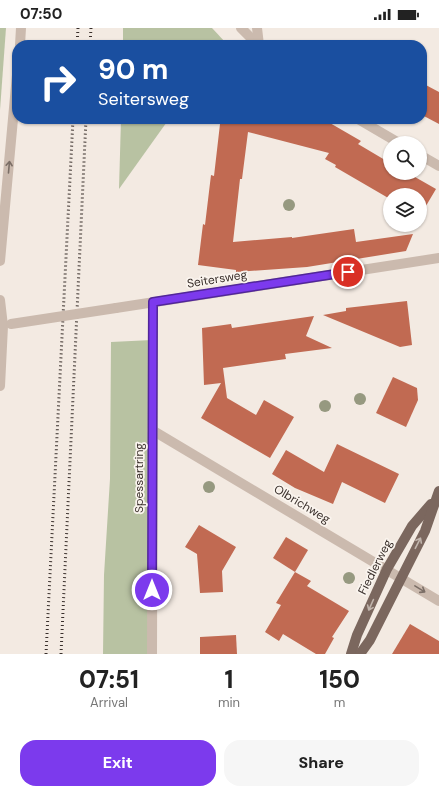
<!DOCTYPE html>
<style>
:root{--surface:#fff;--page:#f6f6f6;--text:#222;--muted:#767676;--accent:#7c3aed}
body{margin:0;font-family:"DM Sans",sans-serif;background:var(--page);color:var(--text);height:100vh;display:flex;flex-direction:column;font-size:15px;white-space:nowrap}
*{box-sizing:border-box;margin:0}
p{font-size:13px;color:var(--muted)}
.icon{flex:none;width:22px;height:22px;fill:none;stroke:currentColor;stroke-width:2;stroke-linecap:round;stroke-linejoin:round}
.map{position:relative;height:626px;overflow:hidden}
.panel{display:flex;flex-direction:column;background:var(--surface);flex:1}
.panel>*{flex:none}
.top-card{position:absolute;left:12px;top:12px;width:415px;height:84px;border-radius:16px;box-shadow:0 1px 3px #0004;background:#1a4fa0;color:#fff;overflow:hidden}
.buttons{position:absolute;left:383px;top:108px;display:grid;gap:8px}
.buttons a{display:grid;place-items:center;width:44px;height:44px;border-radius:50%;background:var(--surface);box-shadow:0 1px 3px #0004;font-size:20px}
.pin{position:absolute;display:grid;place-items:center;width:34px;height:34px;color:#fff;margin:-17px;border:2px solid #fff;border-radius:50%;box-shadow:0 1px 4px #0007}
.me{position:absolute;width:44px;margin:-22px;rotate:0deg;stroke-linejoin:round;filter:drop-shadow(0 0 3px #0008)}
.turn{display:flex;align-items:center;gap:14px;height:84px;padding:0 20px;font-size:18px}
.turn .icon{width:52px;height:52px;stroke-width:2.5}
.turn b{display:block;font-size:28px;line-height:34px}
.eta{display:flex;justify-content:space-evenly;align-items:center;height:68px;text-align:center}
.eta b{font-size:24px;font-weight:800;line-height:28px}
.button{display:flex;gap:8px;margin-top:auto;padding:8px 20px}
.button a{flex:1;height:46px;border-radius:16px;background:var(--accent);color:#fff;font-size:16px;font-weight:800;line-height:46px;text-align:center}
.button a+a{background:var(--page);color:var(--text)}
.status{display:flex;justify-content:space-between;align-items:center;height:28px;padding:0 20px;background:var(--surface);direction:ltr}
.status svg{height:11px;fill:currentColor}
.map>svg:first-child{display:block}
.green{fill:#b8c2a2}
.building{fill:#c16a52}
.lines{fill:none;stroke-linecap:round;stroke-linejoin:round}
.minor{stroke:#cbbaae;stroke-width:10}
.major{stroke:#7b675e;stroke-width:10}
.rail{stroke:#3a302c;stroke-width:3;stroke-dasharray:1 3;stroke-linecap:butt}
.minor-bridge{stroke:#cbbaae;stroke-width:10}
.tree{fill:#969980}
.oneway{stroke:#7b6e66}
.oneway2{stroke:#c1b5ad}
.route-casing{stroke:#51269a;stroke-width:10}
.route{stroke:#7c3aed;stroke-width:7}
.labels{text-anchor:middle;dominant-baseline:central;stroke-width:3.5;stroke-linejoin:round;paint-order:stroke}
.street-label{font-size:12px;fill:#3a302c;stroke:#faf4ee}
</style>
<div class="status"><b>07:50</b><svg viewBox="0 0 49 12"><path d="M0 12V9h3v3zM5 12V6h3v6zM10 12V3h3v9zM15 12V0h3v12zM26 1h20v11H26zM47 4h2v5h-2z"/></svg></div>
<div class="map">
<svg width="439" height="626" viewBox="0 0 439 626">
<rect width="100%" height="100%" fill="#f3eae2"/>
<g class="green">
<path d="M0 0H6L0 82Z"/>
<path d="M123 0H212L226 15 225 17H123Z"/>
<path d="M121 91H169L119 161Z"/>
<path d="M152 312V626H103L104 547 110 451 111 314Z"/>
</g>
<g class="building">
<path d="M422 55 439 64V96L422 87Z"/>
<path d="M222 91H323L361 113 358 116 390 135V145H408L436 161 420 188V167H390V171L335 139 336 137 325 131 329 125 248 104 242 151H240L233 214 292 209V210L354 201 356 214 413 206 406 223 307 239 236 244V242L198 237 203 196 205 197 211 147 214 148 220 96H221Z"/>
<path d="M407 273 412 317 400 319 323 287 346 283V280Z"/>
<path d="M314 288 306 308 332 320 285 326 286 331 223 340 227 370 256 387 264 372 294 389 270 430 201 390 221 355 204 357 202 300 231 296 232 300Z"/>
<path d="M393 349 417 360 418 372 406 399 376 385Z"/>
<path d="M337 416 399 446 385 475 342 454 333 476 295 460 272 446 286 422 324 444Z"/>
<path d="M199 497 236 519 222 543 223 564 200 565 197 526 185 519Z"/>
<path d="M286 509 308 522 295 544 273 530Z"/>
<path d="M295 544 311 553 307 558 349 583 332 609 334 610 325 626H316L283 606 279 613 265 604 281 577 276 575Z"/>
<path d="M410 596 439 613V626H392Z"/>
<path d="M236 607 237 626H200V609Z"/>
</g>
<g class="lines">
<g class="minor">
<path d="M241 0 258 17"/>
<path d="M257 0 259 17"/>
<path d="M20 17 21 0"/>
<path d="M358 91 399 115"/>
<path d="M420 127 439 138"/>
<path d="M0 233 17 47"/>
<path d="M0 272 3 298 0 358"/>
<path d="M116 280 439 230"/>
<path d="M152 402 439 573"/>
<path d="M152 626 153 274"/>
</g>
<g class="major">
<path d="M351 626 357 607 387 541 412 498 431 476"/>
<path d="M360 626 370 612 425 503 439 463"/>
</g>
<g class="rail">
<path d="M77 17 78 0"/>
<path d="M90 17 91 0"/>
<path d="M46 626 73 91"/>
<path d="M61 626 86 91"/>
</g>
<path class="minor-bridge" d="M11 296 116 280"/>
</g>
<g class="tree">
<circle cx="289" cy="177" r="6"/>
<circle cx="360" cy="371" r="6"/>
<circle cx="325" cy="378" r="6"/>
<circle cx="209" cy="459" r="6"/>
<circle cx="349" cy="550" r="6"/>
</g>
<defs><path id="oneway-shaft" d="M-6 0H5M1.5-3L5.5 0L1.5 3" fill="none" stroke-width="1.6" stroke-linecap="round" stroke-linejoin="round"/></defs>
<g class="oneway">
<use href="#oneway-shaft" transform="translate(9 139) rotate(-85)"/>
<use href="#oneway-shaft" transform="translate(420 561) rotate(31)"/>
</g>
<g class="oneway2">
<use href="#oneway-shaft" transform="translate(418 515) rotate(-63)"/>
<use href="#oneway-shaft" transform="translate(371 577) rotate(114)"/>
</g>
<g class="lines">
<g class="route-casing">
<path id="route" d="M152 562 153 274 348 244"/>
</g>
<use href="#route" class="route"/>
</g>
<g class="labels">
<g class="street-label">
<text transform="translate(217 251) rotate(-9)">Seitersweg</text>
<text transform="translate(139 450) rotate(-90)">Spessartring</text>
<text transform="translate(302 476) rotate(31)">Olbrichweg</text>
<text transform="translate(375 539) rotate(-63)">Fiedlerweg</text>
</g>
</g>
</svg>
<div class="buttons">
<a><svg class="icon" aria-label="search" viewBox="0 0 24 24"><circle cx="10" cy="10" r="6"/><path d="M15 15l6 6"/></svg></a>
<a><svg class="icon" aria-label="layers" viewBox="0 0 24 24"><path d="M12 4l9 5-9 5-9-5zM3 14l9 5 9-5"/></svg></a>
</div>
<div class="pin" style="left:348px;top:244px;background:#d93025"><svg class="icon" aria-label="arrive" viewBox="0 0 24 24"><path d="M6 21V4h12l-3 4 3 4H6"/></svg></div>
<svg class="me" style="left:152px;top:562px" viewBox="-20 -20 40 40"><circle r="17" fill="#7c3aed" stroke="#fff" stroke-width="3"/><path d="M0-11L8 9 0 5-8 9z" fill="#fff"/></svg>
<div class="top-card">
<div class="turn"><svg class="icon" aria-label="right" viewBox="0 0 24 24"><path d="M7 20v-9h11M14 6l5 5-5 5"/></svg><div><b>90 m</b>Seitersweg</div></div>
</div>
</div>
<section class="panel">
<div class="eta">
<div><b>07:51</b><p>Arrival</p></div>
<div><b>1</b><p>min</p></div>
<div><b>150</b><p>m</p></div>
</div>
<div class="button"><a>Exit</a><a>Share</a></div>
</section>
